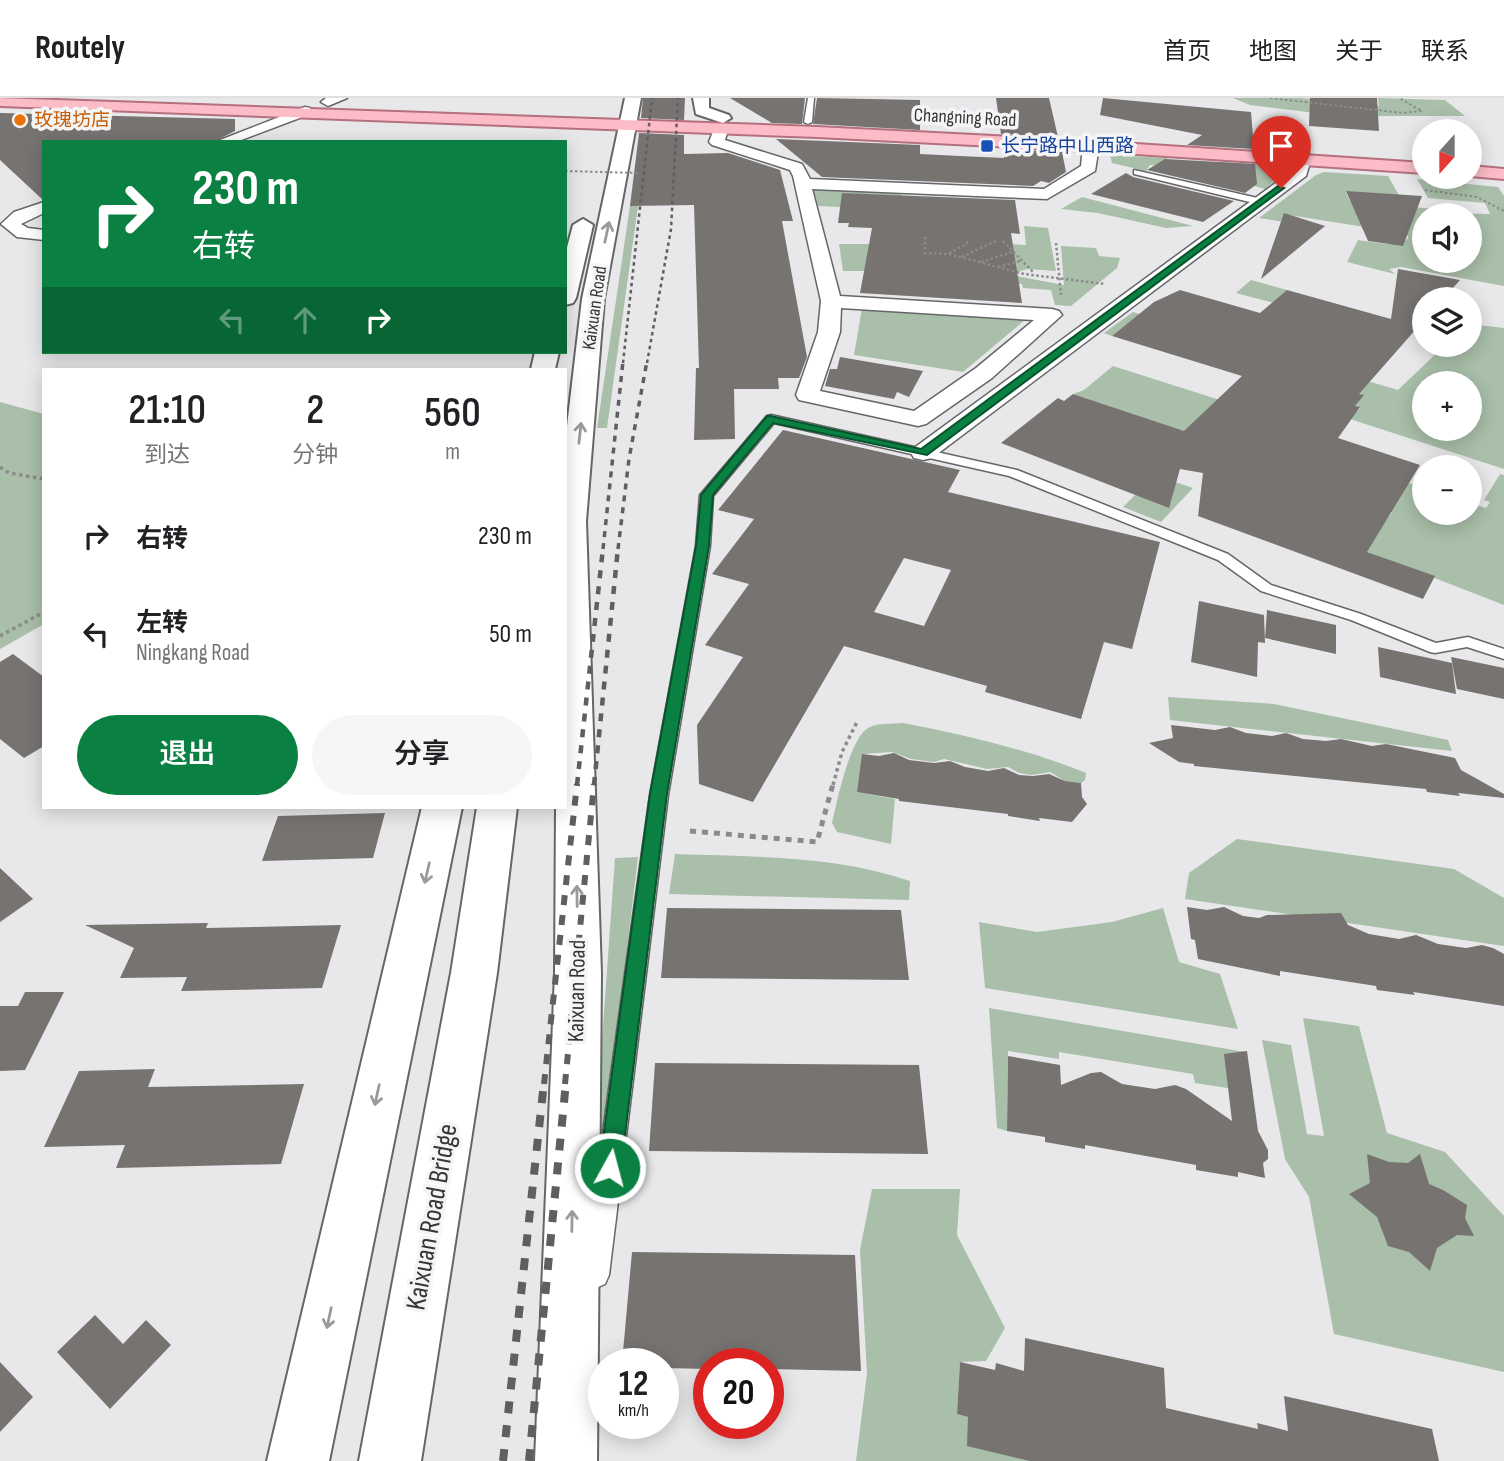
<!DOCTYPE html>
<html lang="zh">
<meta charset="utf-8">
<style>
:root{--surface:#fff;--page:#f6f6f6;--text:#202124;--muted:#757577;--line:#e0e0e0;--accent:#0b8043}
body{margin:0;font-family:"Sofia Sans Condensed","Noto Sans SC",sans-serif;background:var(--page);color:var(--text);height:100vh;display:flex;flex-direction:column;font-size:26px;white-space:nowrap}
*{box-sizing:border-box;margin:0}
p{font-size:23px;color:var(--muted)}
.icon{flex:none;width:38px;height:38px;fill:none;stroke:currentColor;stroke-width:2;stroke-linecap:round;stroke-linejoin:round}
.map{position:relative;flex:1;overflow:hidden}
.details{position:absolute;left:42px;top:270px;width:525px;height:441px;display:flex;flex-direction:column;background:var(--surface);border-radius:0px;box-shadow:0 4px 18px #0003}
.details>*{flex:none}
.top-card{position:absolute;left:42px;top:42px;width:525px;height:214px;border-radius:0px;box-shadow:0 4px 18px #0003;background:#0b8043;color:#fff;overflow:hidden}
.needle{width:46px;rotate:201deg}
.controls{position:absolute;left:1412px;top:21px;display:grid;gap:14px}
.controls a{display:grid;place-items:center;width:70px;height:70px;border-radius:50%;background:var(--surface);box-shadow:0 4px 18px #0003;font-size:35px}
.speed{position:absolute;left:588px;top:1250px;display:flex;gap:14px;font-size:35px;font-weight:700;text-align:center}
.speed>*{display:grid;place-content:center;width:91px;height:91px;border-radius:50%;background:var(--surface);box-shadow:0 4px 18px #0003;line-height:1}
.speed small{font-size:18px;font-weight:400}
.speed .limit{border:10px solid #d22;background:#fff;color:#111}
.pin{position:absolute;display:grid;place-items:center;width:60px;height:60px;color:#fff;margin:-72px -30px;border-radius:50% 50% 50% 0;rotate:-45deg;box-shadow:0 0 7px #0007}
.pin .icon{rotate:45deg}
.me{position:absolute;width:77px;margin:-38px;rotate:7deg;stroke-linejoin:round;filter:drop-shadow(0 0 5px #0008)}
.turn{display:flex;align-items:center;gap:24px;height:147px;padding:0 35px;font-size:32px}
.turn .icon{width:91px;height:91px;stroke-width:2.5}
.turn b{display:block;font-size:49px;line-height:60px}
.lanes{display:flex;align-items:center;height:66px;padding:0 35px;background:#0003;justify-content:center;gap:35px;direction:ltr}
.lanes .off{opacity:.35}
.eta{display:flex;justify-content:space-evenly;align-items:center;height:119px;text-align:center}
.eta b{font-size:42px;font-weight:600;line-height:49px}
.button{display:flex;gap:14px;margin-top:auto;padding:14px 35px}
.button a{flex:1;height:80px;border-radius:42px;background:var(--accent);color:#fff;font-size:28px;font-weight:600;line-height:80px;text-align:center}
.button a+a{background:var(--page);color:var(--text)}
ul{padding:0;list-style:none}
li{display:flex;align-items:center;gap:21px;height:98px;padding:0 35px}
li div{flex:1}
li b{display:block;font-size:26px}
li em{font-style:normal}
header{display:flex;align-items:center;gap:42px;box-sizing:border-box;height:98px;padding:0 35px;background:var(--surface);border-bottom:2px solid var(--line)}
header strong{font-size:33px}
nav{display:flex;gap:38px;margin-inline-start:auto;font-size:24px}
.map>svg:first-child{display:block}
.green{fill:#a9bfa9;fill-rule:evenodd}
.building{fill:#767371;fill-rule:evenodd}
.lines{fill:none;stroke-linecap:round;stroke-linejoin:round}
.service-casing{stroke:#656668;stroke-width:3}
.minor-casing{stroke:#656668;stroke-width:3}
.tertiary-casing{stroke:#656668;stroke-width:4}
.primary-casing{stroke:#b5707d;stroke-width:4}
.path-far3{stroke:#8b8b8d;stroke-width:2;stroke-dasharray:2.5 2.5;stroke-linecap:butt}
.path-far2{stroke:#8b8b8d;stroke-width:2.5;stroke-dasharray:2.5 2.5;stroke-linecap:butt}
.path-far1{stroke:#8b8b8d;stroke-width:3.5;stroke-dasharray:3.5 3.5;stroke-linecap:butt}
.path{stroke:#8b8b8d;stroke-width:5;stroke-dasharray:6 6;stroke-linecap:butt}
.service{fill:#fff;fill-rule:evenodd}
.minor{fill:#fff;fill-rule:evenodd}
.tertiary{fill:#fff;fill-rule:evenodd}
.primary{fill:#fbbcc7;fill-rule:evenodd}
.rail-far4{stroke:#5f5f61;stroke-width:2.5;stroke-dasharray:3.5 3.5;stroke-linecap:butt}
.rail-far3{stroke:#5f5f61;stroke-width:3.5;stroke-dasharray:6 6;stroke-linecap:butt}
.rail-far2{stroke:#5f5f61;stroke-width:4.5;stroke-dasharray:8 8;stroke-linecap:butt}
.rail-far1{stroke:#5f5f61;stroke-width:6;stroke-dasharray:10 10;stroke-linecap:butt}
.rail{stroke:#5f5f61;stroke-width:8;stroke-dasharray:12 12;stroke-linecap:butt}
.path-bridge{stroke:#8b8b8d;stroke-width:2;stroke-dasharray:2.5 2.5;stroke-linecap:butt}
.oneway{stroke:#9a9a9c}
.route{fill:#0b8043;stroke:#07532c;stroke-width:2}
.food-dot{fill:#e8710a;stroke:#f5f5f8;stroke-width:2.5}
.transit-dot{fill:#1a4fb4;stroke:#f5f5f8;stroke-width:2.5}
.labels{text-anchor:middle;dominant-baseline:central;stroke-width:7;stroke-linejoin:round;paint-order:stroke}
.far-street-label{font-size:19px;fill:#363638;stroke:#f5f5f8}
.far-food-label{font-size:19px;fill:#c56008;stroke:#f5f5f8;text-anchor:start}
.far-transit-label{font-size:19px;fill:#164399;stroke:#f5f5f8;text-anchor:start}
.street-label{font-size:23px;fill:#363638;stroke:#f5f5f8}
.near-street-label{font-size:28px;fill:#363638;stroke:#f5f5f8}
</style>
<header>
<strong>Routely</strong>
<nav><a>首页</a><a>地图</a><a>关于</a><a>联系</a></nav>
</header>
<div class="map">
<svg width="1504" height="1363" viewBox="0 0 1504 1363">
<rect width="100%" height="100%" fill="#e8e8eb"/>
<g class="green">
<path d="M1233 0H1301L1379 8 1378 0 1445 2 1465 18H1340L1250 7Z"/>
<path d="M1110 57 1167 60 1171 68 1150 67 1146 73 1112 65Z"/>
<path d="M1221 64 1272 67 1285 73 1265 91 1254 88 1256 78 1225 71Z"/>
<path d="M1324 74 1388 78 1399 97 1349 94 1346 95 1350 103 1445 112 1447 115 1490 116 1485 105 1428 100 1417 81 1498 89 1504 98V188L1401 169 1389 171 1395 176 1347 164 1358 142 1386 146 1408 141V138L1402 135 1289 117 1283 118 1285 124 1259 120 1316 77ZM1424 117H1470V163H1424Z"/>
<path d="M813 90 901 93V112L818 108Z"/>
<path d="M1082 99 1193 128 1166 130 1098 115 1061 111Z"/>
<path d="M630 108H638L607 330H597Z"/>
<path d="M1024 128 1048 130 1056 173 1027 171 1014 175 1016 178 1064 187 1061 148 1096 150 1099 158 1120 160 1117 170 1071 208 1055 207 1051 192 1023 190 1022 186 885 178 888 140 1026 147Z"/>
<path d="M839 146H871L877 173H843Z"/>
<path d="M1251 182 1287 192 1281 207 1236 195Z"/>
<path d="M862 210 1026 221 963 274 854 257Z"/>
<path d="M1133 214 1398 292 1445 247H1470V226L1504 230V371L1350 321 1360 310 1355 308 1363 297 1127 226 1112 238 1104 235ZM1424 285H1470V331H1424Z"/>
<path d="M1113 268 1223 303 1203 316 1424 390V415H1470V405L1486 410 1490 404 1484 402 1500 376 1504 377V507L1360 451 1388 420 1392 414 1386 412 1391 403 1073 296 1084 292Z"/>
<path d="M0 304 44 316V526L0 551Z"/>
<path d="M1149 375 1193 390 1161 424 1123 409 1145 387Z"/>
<path d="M1168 599 1274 606 1448 642 1452 653 1170 622Z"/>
<path d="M903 625C965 637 1027 651 1086 675L1085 682 1081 685 1065 683 1050 674 1032 677 1019 675 1008 669 987 671 944 661 934 664 911 661 892 654 863 656 857 694 895 701 891 746 837 734 832 725C837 704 850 637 870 629 878 625 893 626 903 625Z"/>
<path d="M1237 741 1454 771 1504 800V848L1185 801 1189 775Z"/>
<path d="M675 756C754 759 835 757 910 783L909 802 669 796Z"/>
<path d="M638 759 596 1111H590L615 760Z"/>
<path d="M1163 810 1179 864 1220 876 1238 931 985 890 979 824 1037 834 1112 824Z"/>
<path d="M989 910 1245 954 1253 994 1195 985 1193 976 1059 954V961L1008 953 1007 1033 997 1030Z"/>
<path d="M1303 920 1359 928 1387 1035 1445 1054 1504 1118V1274L1334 1236 1309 1099 1285 1061 1262 942 1291 947 1307 1036 1324 1038Z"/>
<path d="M872 1091H960L957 1137 1005 1230 986 1263 960 1264 957 1316 968 1319 1030 1363H856L867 1275 860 1152Z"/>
</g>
<g class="building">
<path d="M643 0H685L684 22 641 20Z"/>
<path d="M730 0H805L802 26 772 25Z"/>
<path d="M817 0 920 2V32L813 26Z"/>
<path d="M996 0H1049L1058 39 1001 36Z"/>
<path d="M1103 0 1251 14 1254 51 1187 47 1202 37 1100 17Z"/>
<path d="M1310 0H1377L1379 33 1309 28Z"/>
<path d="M0 15 235 21V33L213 44 44 43 43 102 0 62Z"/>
<path d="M639 35 684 37V56L728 55 780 72 793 123H782L807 259 799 280H778L779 291H734L735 341 694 342 696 270H699L694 107 630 108Z"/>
<path d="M776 41 920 47V56L960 58 1004 60 1003 51 1062 54 1066 74 1049 85 1041 83 1033 88 822 79Z"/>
<path d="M1165 61 1255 66 1257 86 1245 95 1147 72Z"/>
<path d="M1126 75 1133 79 1234 103 1203 124 1091 96Z"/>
<path d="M1346 93 1422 98 1403 148 1368 143Z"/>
<path d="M842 95 1015 102 1020 136 1011 135 1022 205 860 195 872 130 848 129 849 125H838Z"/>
<path d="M1284 115 1325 128 1261 181Z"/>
<path d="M1398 171 1460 182 1443 201H1424V222L1359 296 1364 297 1355 308 1360 309 1338 340 1420 367 1367 454 1435 478 1423 501 1198 418 1203 375 1180 371 1169 410 1001 345 1058 300 1064 303 1073 296 1184 333 1242 278 1112 238 1154 204 1180 192 1260 215 1287 192 1391 221Z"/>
<path d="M840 259 869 264 923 273 909 299 897 294 894 301 825 288 830 271H837Z"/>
<path d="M783 332 960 372 948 394 1160 444 1132 551 1104 544 1081 621 985 594 987 588 844 548 753 704 699 686 697 627 743 559 705 547 749 486 712 476 754 421 718 412ZM904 460 951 472 924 528 874 514Z"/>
<path d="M1199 503 1264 517 1265 545 1258 544 1257 579 1191 564Z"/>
<path d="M1267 512 1336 527V556L1265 540Z"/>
<path d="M1378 549 1452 565 1456 596 1380 579Z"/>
<path d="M13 556 44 579V648L24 660 0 641V564Z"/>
<path d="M1451 559 1504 570V601L1457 591Z"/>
<path d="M1171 627 1215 632 1230 629 1246 635 1272 638 1286 635 1303 641 1326 643 1341 641 1372 648 1386 646 1455 660 1461 672 1504 696V700L1458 695 1460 698 1427 694 1426 691 1194 668V666L1179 664 1149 645 1173 640Z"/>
<path d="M894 655 909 662 934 665 950 663 965 669 988 673 1004 670 1019 677 1033 678 1049 676 1065 683 1081 685 1082 699 1087 706 1072 724 1039 720 1040 723 1008 718V716L899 703V701L857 694 862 656 879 658Z"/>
<path d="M385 715 373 760 262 763 278 718Z"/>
<path d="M0 770 33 801 0 824Z"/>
<path d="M1187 809 1207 812 1224 809 1243 818 1259 820 1267 817 1341 815 1348 827 1369 836 1399 841 1416 837 1438 846 1466 850 1482 847 1493 850 1504 856V908L1413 894 1415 897 1377 892 1376 888 1280 873V878L1198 861 1195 842 1191 841Z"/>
<path d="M667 810 901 812 909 882 661 880Z"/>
<path d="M208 825 206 830 341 827 322 890 181 893 187 879 120 880 134 850 85 827Z"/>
<path d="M25 894H64L25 972 0 973V908H18Z"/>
<path d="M1247 953 1258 1033 1268 1052V1061L1263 1065 1265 1080 1238 1074V1079L1196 1072V1067L1085 1047V1051L1045 1044V1039L1007 1033 1008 958 1060 967 1061 987 1091 975 1101 974 1122 986 1155 991 1175 987 1186 991 1232 1023 1224 956Z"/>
<path d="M655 965 919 967 928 1056 649 1053Z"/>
<path d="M155 971 148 989 304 986 281 1066 116 1070 125 1047 44 1049 79 973Z"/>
<path d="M1367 1056 1389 1064 1408 1065 1420 1056 1429 1086 1443 1092 1467 1107 1465 1120 1474 1138 1457 1137 1437 1150 1430 1173 1409 1154 1388 1148 1377 1119 1349 1096 1370 1085Z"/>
<path d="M632 1154 855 1157 861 1273 768 1271V1265H709V1271L663 1270V1265H622Z"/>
<path d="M95 1217 123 1246 146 1222 171 1247 110 1311 57 1254Z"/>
<path d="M1025 1240 1164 1270 1166 1310 1258 1331 1257 1325 1288 1333 1284 1298 1432 1331 1439 1363H1030L967 1348 968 1319 957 1316 960 1264 995 1272 996 1265 1024 1273Z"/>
<path d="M0 1264 33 1299 0 1334Z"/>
</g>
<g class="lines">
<g class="service-casing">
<g id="service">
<path d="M808 0H814L812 24 808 26 804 24Z"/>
<path d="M1134 72 1262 101 1266 104 1262 107 1134 76Z"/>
<path d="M771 317 1017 372 1228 456 1271 487 1361 516 1436 545 1468 539 1504 551V561L1467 549 1435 555 1430 554 1351 522 1261 493 1218 462 1009 378 774 325 713 398 710 448 668 697 609 1177 605 1186 596 1190 587 1186 583 1177 650 697 696 448 700 397 767 318Z"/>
</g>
</g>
<g class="minor-casing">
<g id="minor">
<path d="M326 0H347L328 8 321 4Z"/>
<path d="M305 9 310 10V16L236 44H215Z"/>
<path d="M721 27 728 31 725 42 802 66 810 81 1044 91 1081 68 1083 48 1091 43 1096 45 1099 48 1095 73 1047 101 812 91 840 198 1052 211 1059 213 1062 217 992 280 926 326 918 328 799 302 796 297 818 234 821 203 793 78 790 72 712 47 709 44 714 31ZM841 210 1034 222 976 270 914 313 820 293 840 234Z"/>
<path d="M1303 56 1311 61 1306 78 932 360 923 362 914 360 911 355 914 350 1292 73 1295 61Z"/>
<path d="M44 104V115L21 126 28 130 44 132V142L17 139 1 126 14 114Z"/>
</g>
</g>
<g class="tertiary-casing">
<g id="tertiary">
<path d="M625 0H641L604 201 586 423 601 875 597 1363H535L555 875 556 709H565V345L582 201Z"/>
<path d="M693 0H709V10L729 17 731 20 723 25 696 16Z"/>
<path d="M583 121 593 127 576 200 573 205 565 207V157L573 127Z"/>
<path d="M535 254H559L555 271H531Z"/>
<path d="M422 709H462L329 1363H267Z"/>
<path d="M477 709H517L497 875 421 1363H359L451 875Z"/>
</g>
</g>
<g class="primary-casing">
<g id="primary">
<path d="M0 0 817 29 1091 43 1424 65V75L1091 53 817 39 0 8Z"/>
<path d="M1470 68 1504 71V81L1470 78Z"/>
</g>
</g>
<g class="path-far3">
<path d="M1270 0 1403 15 1422 13 1399 0"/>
<path d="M1425 92 1477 99 1504 113"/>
</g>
<g class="path-far2">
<path d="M925 139V155L949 156 1024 176 1105 186"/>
<path d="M1003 143 1034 175"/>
<path d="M1056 145 1061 197"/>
<path d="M949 155 967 146V141"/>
<path d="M962 159 996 143"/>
<path d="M981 164 1012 154"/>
<path d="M998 169 1020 163"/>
</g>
<g class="path-far1">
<path d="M0 369 9 375 44 381"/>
<path d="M0 538 44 514"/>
<path d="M833 687 842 654 858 622"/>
</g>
<path class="path" d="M690 733 817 744 833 686"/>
<use href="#service" class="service"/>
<use href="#minor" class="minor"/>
<use href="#tertiary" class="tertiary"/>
<use href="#primary" class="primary"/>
<g class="rail-far4">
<path d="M623 265 652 0"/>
<path d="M647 265 671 131 678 0"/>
</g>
<g class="rail-far3">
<path d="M603 451 623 263"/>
<path d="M618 451 629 361 647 263"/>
</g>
<g class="rail-far2">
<path d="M577 687 603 450"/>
<path d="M594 687 618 450"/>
</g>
<g class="rail-far1">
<path d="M544 986 577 686"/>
<path d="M565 986 594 686"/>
</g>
<g class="rail">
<path d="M503 1363 544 984"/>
<path d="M529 1363 566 984"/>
</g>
<path class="path-bridge" d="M565 73 639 75"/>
</g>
<defs><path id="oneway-shaft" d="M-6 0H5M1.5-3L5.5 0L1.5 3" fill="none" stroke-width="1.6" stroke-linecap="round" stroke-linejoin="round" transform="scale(1.75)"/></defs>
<g class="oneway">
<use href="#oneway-shaft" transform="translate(607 134) rotate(-78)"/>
<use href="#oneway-shaft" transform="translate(580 335) rotate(-84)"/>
<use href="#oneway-shaft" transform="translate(427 775) rotate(103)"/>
<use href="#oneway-shaft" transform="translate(577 798) rotate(-91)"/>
<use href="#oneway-shaft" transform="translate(377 997) rotate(102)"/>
<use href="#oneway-shaft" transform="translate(572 1123) rotate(-89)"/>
<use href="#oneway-shaft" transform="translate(329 1220) rotate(102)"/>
</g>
<path class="route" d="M1278 88 1284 90 927 357 773 325 713 397 709 448 667 696 621 1070 617 1077 610 1080 602 1077 599 1070 650 696 696 448 701 397 767 318H771L921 351Z"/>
<circle class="food-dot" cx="20" cy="22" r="7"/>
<rect class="transit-dot" x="980" y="41" width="14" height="14" rx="3.5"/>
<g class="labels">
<g class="far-street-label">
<text transform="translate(965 20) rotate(3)">Changning Road</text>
<text transform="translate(595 210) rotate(-82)">Kaixuan Road</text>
</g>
<g class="far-food-label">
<text x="34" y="22">玫瑰坊店</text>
</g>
<g class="far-transit-label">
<text x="1001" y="48">长宁路中山西路</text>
</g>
<g class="street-label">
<text transform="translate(577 893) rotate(-89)">Kaixuan Road</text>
</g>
<g class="near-street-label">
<text transform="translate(432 1119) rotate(-80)">Kaixuan Road Bridge</text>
</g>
</g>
</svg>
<div class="controls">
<a><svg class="needle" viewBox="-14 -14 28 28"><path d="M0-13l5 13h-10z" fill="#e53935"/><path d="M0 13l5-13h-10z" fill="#757577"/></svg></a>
<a><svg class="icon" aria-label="sound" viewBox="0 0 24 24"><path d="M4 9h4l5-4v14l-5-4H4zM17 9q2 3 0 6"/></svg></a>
<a><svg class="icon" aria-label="layers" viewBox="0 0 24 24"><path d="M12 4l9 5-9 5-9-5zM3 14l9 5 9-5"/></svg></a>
<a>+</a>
<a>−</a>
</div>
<div class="speed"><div>12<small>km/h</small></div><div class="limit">20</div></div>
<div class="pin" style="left:1281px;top:90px;background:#d93025"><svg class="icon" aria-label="arrive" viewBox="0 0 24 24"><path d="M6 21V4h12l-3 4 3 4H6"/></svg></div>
<svg class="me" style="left:610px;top:1070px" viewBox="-20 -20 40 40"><circle r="17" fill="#0b8043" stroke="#fff" stroke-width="3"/><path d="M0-11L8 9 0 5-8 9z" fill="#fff"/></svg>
<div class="top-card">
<div class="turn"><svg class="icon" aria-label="right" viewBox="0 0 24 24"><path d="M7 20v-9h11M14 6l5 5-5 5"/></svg><div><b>230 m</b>右转</div></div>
<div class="lanes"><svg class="icon off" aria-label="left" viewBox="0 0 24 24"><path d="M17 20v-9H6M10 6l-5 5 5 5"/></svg><svg class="icon off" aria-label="ahead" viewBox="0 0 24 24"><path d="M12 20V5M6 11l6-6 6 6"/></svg><svg class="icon" aria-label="right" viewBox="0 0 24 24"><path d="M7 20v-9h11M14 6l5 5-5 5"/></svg></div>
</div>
<section class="details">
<div class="eta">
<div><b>21:10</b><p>到达</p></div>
<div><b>2</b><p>分钟</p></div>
<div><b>560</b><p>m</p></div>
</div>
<ul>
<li><svg class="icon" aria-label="right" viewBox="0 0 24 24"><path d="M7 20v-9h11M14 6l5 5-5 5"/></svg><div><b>右转</b></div><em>230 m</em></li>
<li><svg class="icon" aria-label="left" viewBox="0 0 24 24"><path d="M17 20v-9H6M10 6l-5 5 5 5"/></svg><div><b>左转</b><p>Ningkang Road</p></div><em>50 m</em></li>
</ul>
<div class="button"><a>退出</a><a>分享</a></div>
</section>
</div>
